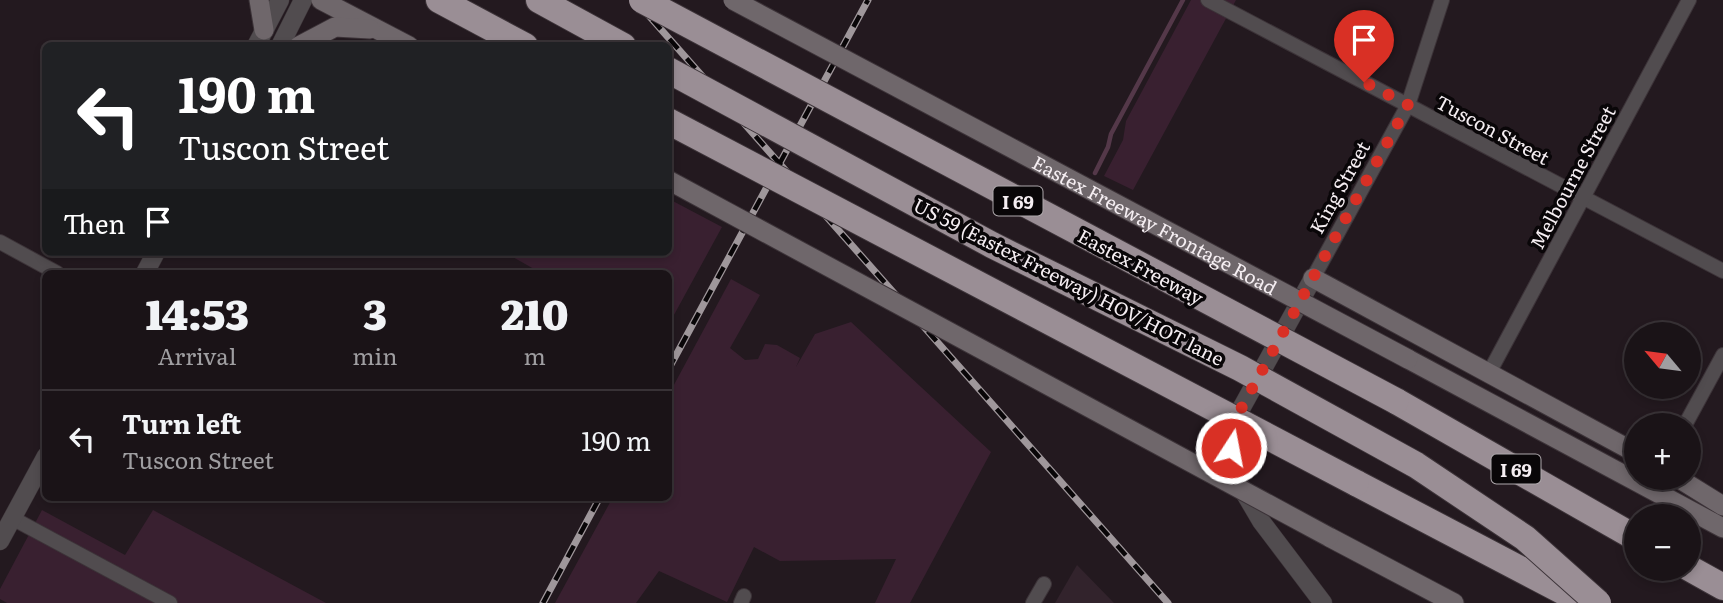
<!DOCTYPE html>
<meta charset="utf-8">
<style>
:root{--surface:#1a1317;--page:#231c20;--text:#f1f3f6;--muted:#9f9ea1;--line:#383236}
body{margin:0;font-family:Literata,serif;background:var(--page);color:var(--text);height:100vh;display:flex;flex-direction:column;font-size:26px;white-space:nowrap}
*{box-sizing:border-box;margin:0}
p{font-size:23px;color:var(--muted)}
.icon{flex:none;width:38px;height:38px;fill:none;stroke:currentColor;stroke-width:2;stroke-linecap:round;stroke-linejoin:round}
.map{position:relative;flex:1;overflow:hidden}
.side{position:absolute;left:42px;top:270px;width:630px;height:231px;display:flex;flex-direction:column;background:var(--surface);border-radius:10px;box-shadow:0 4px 10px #0003,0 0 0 2px var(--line)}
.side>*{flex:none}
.banner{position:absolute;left:42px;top:42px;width:630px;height:214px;border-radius:10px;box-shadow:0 4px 10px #0003,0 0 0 2px var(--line);background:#202124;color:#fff;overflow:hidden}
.needle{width:46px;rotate:299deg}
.buttons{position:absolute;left:1624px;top:322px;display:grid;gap:14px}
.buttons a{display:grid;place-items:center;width:77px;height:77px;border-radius:50%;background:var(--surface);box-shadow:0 4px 10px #0003,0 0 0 2px var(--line);font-size:35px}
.pin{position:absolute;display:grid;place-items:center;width:60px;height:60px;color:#fff;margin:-72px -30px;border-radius:50% 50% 50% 0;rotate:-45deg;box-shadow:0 0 7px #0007}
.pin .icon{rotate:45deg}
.me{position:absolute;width:77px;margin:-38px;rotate:11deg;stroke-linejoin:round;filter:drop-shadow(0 0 5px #0008)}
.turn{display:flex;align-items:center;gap:24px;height:147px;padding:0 21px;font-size:32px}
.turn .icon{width:91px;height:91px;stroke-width:2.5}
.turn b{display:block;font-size:49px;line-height:60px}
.then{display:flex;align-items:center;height:66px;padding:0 21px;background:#0003;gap:14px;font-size:26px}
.eta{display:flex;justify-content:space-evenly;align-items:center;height:119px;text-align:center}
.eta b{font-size:42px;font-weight:800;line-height:49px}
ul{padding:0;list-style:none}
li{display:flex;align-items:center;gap:21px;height:98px;padding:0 21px;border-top:2px solid var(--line)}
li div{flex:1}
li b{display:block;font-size:26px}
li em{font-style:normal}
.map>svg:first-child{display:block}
.built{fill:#32232c}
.green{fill:#392030}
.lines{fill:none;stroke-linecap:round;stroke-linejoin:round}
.stream{stroke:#543849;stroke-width:4.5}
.minor-casing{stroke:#3c3338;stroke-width:16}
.tertiary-casing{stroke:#3c3338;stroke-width:19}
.secondary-casing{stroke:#3c3338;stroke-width:21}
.motorway-casing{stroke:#3c3338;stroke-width:28}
.minor{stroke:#514c4f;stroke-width:14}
.tertiary{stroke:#514c4f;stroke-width:18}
.secondary{stroke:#6f676b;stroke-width:19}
.motorway{stroke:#9a8e95;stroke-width:26}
.rail-casing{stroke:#9f979b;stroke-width:7}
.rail{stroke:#090608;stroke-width:4.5;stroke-dasharray:13;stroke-linecap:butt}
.secondary-bridge-casing{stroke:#3c3338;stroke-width:21;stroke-linecap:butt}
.motorway-bridge-casing{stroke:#3c3338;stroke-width:28;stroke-linecap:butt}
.secondary-bridge{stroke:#6f676b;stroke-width:19}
.motorway-bridge{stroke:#9a8e95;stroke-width:26}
.route{stroke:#d93025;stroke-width:12;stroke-dasharray:0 21.6}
.labels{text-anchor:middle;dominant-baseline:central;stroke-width:7;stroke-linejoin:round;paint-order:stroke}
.shield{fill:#090608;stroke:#aea8ac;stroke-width:2}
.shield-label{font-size:18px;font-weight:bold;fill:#f5eef2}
.street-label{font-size:19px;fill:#f5eef2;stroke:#090608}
</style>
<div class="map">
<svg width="1723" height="603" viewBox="0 0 1723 603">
<rect width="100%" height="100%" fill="#23191f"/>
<path class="built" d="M1077 565 1114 603H1055Z"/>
<g class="green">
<path d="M1191 0H1236L1133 190 1104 176 1123 140 1126 121Z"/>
<path d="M669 199 722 227 669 324 668 273H541L504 252H668Z"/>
<path d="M731 279 760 295 730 348 745 360 758 359 765 344 777 345 800 358 796 367 815 334 851 322 991 452 910 603H875L896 559 780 561 754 547 727 602 659 571 636 603H555L613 497H668L669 394Z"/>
<path d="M42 510 125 555 153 510 326 603H7L0 599V589Z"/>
</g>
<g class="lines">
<path class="stream" d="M1095 173 1108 147 1111 134 1183 0"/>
<g class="minor-casing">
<g id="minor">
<path d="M1208 0 1723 271"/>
<path d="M0 242 57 273"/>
<path d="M1313 278 1408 105 1442 0"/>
<path d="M1489 373 1689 0"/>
<path d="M1685 425 1723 355"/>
<path d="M12 518 170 603"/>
<path d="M741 603 744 596"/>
<path d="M1033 603 1044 584"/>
</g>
</g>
<g class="tertiary-casing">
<g id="tertiary">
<path d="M256 46 280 0"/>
<path d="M280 46 303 0"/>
<path d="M145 273 156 252"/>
<path d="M1313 278 1231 427V470L1261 521 1323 603"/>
<path d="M0 541 46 456"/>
</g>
</g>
<g class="secondary-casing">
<g id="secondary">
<path d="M259 0 264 30"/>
<path d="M321 0 409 46"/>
<path d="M299 46 335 27 370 29"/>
<path d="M1313 278 1636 453"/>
<path d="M1408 359 1723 528"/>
<path d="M1678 478 1723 506"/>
<path d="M1329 537 1454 603"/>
</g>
</g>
<g class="motorway-casing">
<g id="motorway">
<path d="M439 0 525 46"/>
<path d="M539 0 623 46"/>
<path d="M1396 401 1636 538"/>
<path d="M1356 483 1585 603"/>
<path d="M1689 568 1723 587"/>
</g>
</g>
<use href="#minor" class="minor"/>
<use href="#tertiary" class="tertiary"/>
<use href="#secondary" class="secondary"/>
<use href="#motorway" class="motorway"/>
<g class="rail-casing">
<g id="rail">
<path d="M635 0 1168 603"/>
<path d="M668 370 868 0"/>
<path d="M543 603 600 497"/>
</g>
</g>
<use href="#rail" class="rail"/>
<g class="secondary-bridge-casing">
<g id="secondary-bridge">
<path id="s1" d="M733 0 1408 359"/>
<path d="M668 180 1329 537"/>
</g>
</g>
<g class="motorway-bridge-casing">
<g id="motorway-bridge">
<path d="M642 0 1396 401"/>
<path d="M668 70 992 245 1240 368 1416 465 1525 538 1598 603"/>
<path d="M668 121 1356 483"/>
</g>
</g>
<use href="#secondary-bridge" class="secondary-bridge"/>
<use href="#motorway-bridge" class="motorway-bridge"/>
</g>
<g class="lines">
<path class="route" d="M1231 448V427L1408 105 1364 82"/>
</g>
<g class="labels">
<g class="shield">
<rect x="993.5" y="186.5" width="49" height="29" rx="5"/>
<rect x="1491.5" y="454.5" width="49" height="29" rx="5"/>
</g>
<g class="shield-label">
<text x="1018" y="201">I 69</text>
<text x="1516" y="469">I 69</text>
</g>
<g class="street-label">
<text transform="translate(1493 129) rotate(28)">Tuscon Street</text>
<text transform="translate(1572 177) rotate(-62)">Melbourne Street</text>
<text transform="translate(1339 187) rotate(-61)">King Street</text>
<text stroke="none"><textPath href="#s1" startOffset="478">Eastex Freeway Frontage Road</textPath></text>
<text transform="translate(1141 266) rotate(28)">Eastex Freeway</text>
<text transform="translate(1069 281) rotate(27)">US 59 (Eastex Freeway) HOV/HOT lane</text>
</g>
</g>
</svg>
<div class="buttons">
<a><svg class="needle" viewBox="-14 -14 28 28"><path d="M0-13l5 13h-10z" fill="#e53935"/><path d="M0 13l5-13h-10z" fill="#9f9ea1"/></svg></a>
<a>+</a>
<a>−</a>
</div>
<div class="pin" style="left:1364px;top:82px;background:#d93025"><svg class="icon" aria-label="arrive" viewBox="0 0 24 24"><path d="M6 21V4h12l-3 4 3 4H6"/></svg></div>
<svg class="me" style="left:1231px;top:448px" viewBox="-20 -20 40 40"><circle r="17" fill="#d93025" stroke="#fff" stroke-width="3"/><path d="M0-11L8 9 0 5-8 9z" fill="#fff"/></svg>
<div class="banner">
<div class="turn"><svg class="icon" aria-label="left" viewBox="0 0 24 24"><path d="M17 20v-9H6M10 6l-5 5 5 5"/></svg><div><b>190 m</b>Tuscon Street</div></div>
<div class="then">Then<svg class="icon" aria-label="arrive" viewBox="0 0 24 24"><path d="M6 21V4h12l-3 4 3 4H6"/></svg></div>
</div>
<section class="side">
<div class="eta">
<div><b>14:53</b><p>Arrival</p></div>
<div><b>3</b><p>min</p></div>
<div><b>210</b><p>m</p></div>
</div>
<ul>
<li><svg class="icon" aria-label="left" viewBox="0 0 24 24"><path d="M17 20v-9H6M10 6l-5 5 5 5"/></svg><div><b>Turn left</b><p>Tuscon Street</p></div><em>190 m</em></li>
</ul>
</section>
</div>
